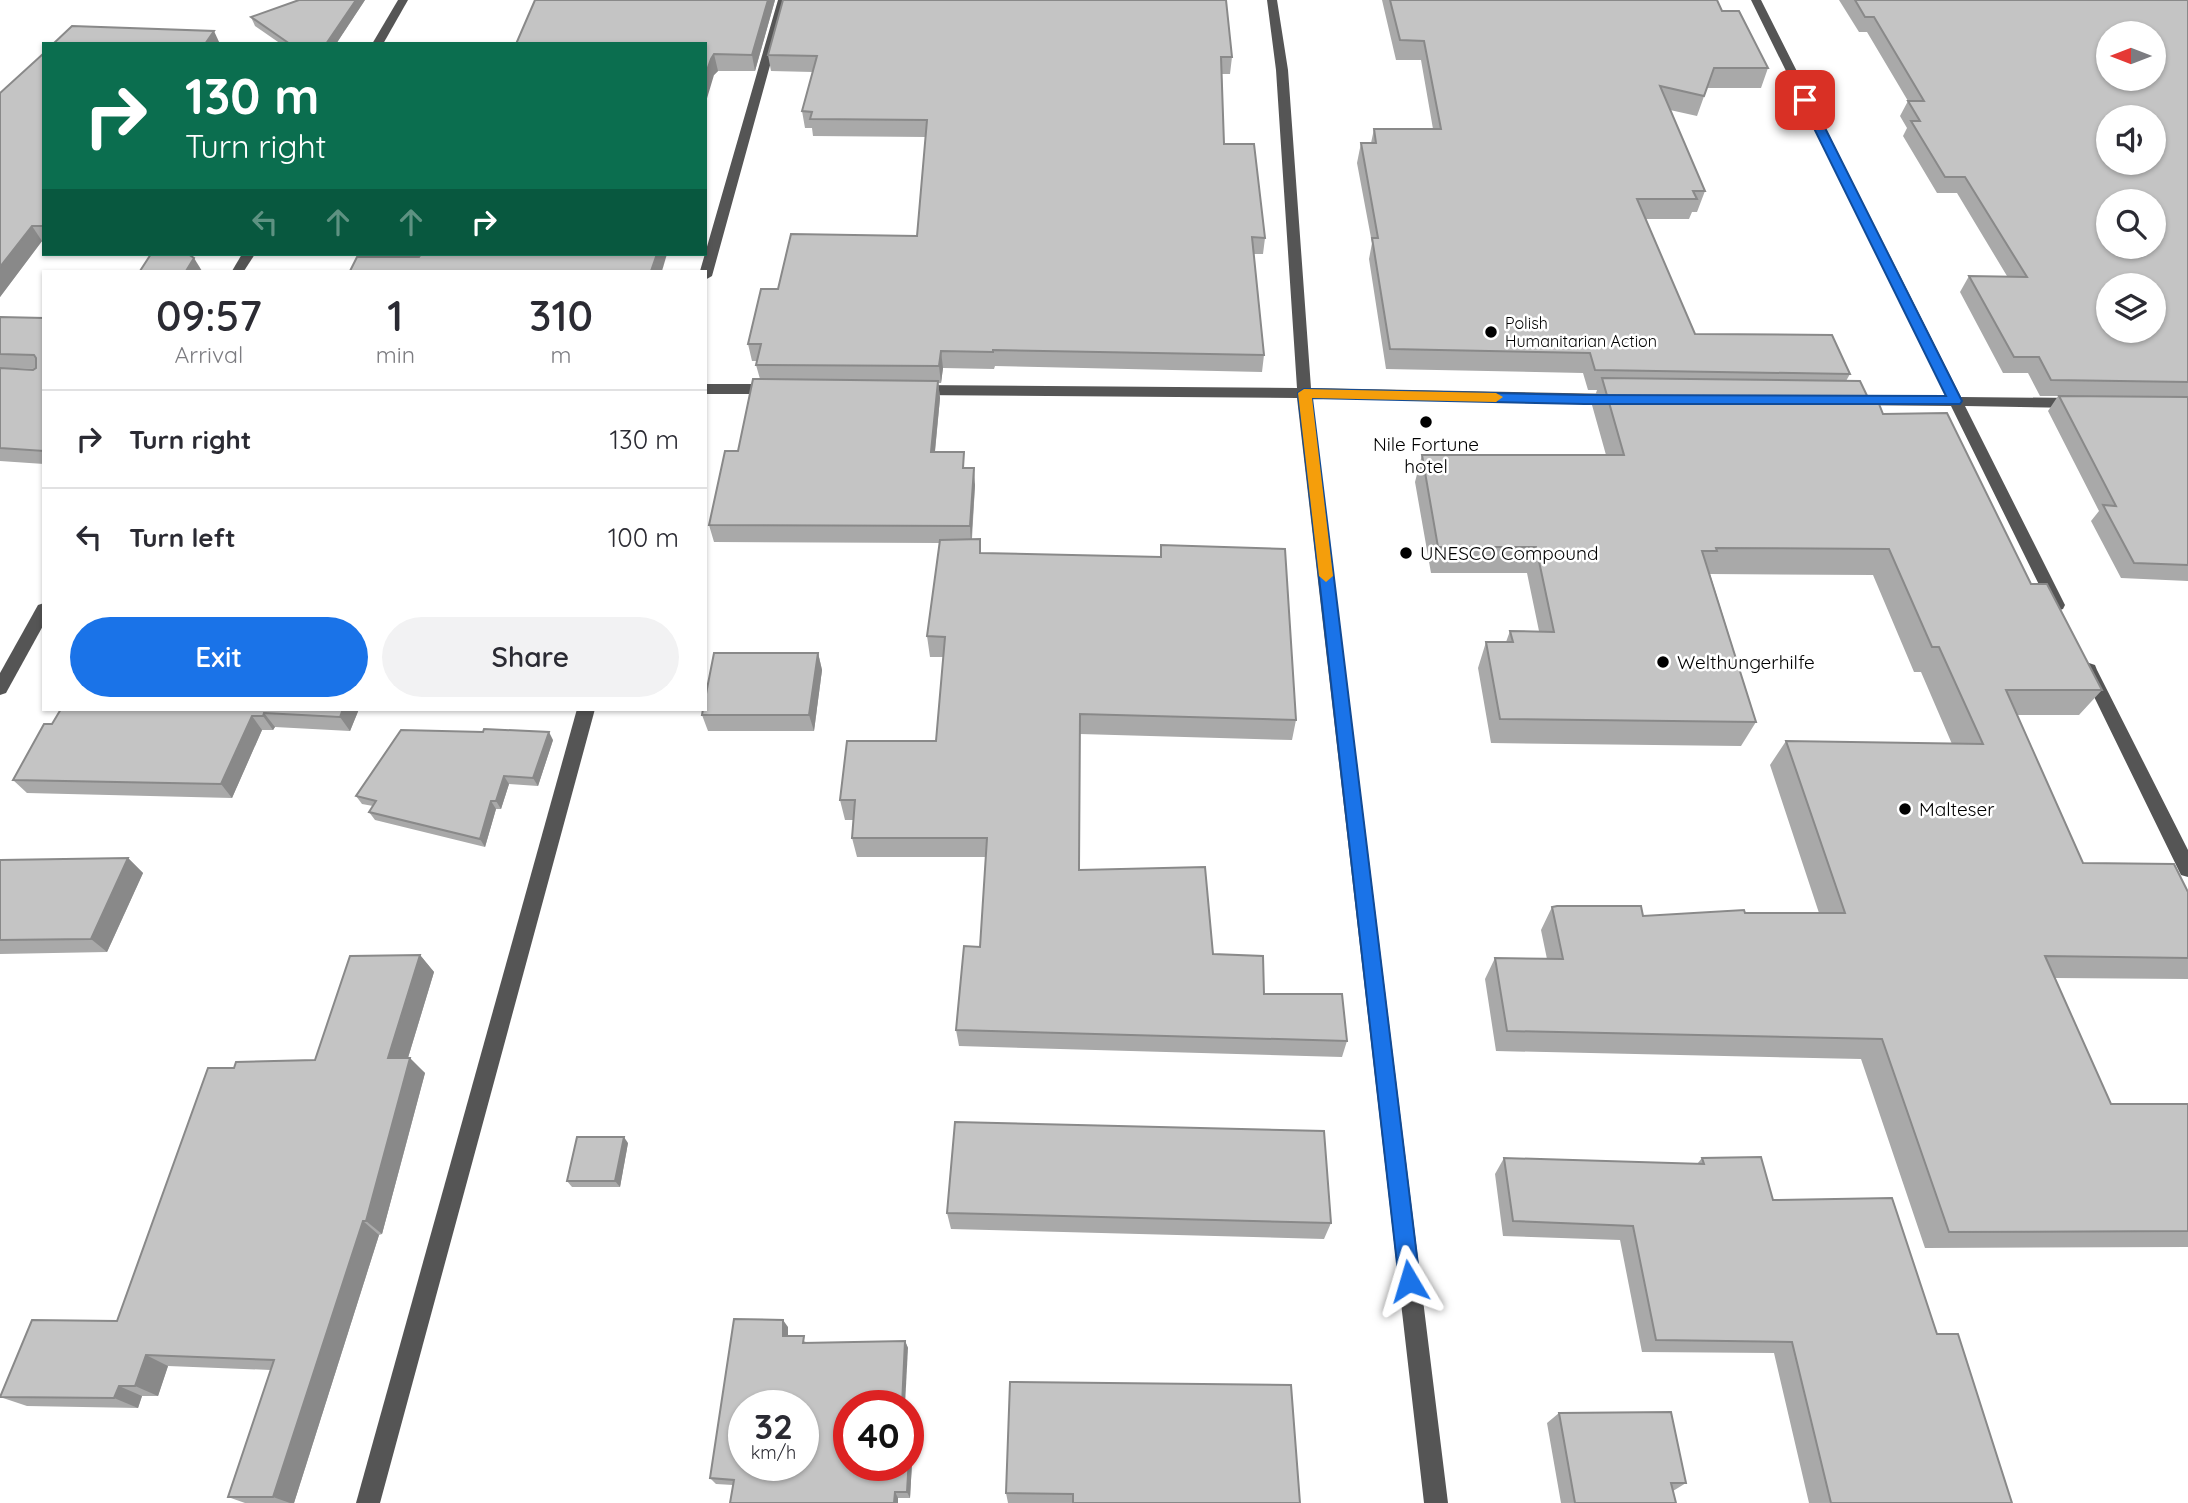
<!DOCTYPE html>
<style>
:root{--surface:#fff;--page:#f2f2f3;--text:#2b2b33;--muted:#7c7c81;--line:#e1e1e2;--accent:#1a73e8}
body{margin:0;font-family:Quicksand,sans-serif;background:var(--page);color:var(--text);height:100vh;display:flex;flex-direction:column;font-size:26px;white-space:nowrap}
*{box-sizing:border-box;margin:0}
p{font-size:23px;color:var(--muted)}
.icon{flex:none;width:38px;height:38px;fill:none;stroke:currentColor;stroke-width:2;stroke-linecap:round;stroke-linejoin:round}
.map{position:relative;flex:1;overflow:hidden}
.sheet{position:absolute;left:42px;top:270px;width:665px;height:441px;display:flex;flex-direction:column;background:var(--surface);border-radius:0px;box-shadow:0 2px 5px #0004}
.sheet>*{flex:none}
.guide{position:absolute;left:42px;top:42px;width:665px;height:214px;border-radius:0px;box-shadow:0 2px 5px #0004;background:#0b6e4f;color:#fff;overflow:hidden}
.needle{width:46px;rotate:270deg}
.buttons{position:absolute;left:2096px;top:21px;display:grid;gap:14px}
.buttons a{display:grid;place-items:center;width:70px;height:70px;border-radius:50%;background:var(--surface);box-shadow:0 2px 5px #0004;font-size:35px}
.speed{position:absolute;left:728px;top:1390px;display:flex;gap:14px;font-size:35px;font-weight:700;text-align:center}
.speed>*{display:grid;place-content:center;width:91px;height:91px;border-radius:50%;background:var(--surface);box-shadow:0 2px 5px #0004;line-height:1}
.speed small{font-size:18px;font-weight:400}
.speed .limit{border:10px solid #d22;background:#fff;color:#111}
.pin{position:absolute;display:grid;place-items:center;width:60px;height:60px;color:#fff;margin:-30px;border-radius:14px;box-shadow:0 4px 10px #0006}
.me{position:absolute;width:77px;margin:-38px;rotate:353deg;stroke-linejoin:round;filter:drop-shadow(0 0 5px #0008)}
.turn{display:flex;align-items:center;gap:24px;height:147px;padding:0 28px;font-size:32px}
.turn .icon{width:91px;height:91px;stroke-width:2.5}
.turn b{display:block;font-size:49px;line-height:60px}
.lanes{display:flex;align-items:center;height:66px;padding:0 28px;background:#0003;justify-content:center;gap:35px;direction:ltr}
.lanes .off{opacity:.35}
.eta{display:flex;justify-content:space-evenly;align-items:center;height:119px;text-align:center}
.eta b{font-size:42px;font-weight:600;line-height:49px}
.action{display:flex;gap:14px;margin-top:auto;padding:14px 28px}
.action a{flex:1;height:80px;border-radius:42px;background:var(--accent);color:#fff;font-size:28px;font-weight:600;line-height:80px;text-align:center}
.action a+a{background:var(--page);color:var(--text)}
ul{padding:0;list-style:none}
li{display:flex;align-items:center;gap:21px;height:98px;padding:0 28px;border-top:2px solid var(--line)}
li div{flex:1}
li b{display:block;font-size:26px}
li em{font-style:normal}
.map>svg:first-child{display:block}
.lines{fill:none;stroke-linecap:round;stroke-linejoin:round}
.minor{fill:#555;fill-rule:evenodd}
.wall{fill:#a9a9a9}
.shaded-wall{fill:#898989}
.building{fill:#c4c4c4;stroke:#898989;stroke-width:2;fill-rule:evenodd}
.route{fill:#1a73e8;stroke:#114b97;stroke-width:2}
.slow{fill:#f59e0b}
.poi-dot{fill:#000;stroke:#fff;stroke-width:2.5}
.labels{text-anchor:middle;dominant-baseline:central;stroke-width:5;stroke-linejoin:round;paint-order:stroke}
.far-poi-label{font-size:16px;fill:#000;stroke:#fff;text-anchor:start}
.poi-label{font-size:19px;fill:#000;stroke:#fff;text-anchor:start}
</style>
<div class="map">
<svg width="2188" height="1503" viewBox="0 0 2188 1503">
<rect width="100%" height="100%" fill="#fff"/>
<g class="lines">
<g class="minor">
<path d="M398 0H408L383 44H372Z"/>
<path d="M778 0H788L712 276 705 280V271H700Z"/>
<path d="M1267 0H1277L1288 70 1311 388 1615 394 1622 399 1615 404 1312 398 1448 1503H1424L1297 398 915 395 908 390 915 385 1297 388 1276 70Z"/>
<path d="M1751 0H1761L1961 397 2077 398 2084 403 2077 408 1965 406 2065 605 2063 609 2057 611 2049 605 1951 406 1846 405 1839 400 1846 395 1946 396Z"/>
<path d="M242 254H255L244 271H232Z"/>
<path d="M705 384H772L779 389 772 394H705Z"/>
<path d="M44 603V624L6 693 0 695V673L38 605Z"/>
<path d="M2089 663 2095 665 2097 670 2188 850V877L2181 875 2081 670 2083 665Z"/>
<path d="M577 709H595L380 1503H356Z"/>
</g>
</g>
<g class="wall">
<path d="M299 0H365L336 44H281L255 26 251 17Z"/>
<path d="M535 0H775L755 71H718L714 75Z"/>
<path d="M1382 0H1717L1722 11 1768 68 1761 88H1707L1697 116 1670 110 1705 191 1697 212H1692L1689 219H1646L1695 334 1850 374 1846 381 1883 414 2031 584 2102 690 2079 715H2017L2083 863 2188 892V979L2055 978 2111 1104H2188V1247L1925 1248 1861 1059 1496 1051 1485 979 1495 958 1547 959 1541 930 1552 907 1643 916 1745 913H1819L1770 765 1786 741 1952 744 1921 672H1914L1873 575 1710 574 1756 722 1741 746 1491 743 1478 668 1486 642H1506L1510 631H1539L1527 573H1431L1415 482 1422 455H1606L1592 405 1597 390H1588L1583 373 1386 369 1369 259 1372 243 1357 163 1361 143H1371L1374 129H1433L1421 60H1396Z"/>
<path d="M1839 0H2188V581L2121 578 2091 521 2099 511 2048 411 2058 396H2040L2028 373H2003L1960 292 1969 276H2007L1957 193H1937L1903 136 1907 128 1900 116 1908 101 1867 32H1859Z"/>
<path d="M44 53V241H42L0 297V93Z"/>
<path d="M768 55 1232 57 1230 74H1222L1224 144 1265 238 1263 254H1253L1264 355 1262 372 995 366 994 369 943 368 941 383H938L940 398 935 452 965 468 975 485 972 539H980L981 553 1161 557V545L1296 720 1292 740 1080 734 1079 870 1213 954 1264 994 1347 1041 1342 1057 959 1046 956 1030 980 947 986 857H857L852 838 854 820H845L840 800 936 741 943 657H930L927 636 940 543 714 542 709 525 738 451 760 379 756 365 757 361H752L748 344 778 289 917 236 926 137 813 136 812 128H805L802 111 813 72 771 71Z"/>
<path d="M0 317 44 318V464L0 461V368L33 370 35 369 0 368Z"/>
<path d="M818 653 822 670 814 731H708L702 715Z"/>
<path d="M359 709 350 731 275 727 273 730H262L232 798 27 793 13 780 44 724Z"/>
<path d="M553 740 538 786 509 784 501 809H496L485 847 375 820 369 812 373 806 362 804 356 796Z"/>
<path d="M128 858 143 873 107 952 0 954V860Z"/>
<path d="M420 955 434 972 408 1058 425 1073 382 1234 379 1235 294 1503H245L228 1497 271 1370 168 1366 158 1396H142L138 1408 27 1406 0 1397 117 1321 234 1068 315 1060Z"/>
<path d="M628 1143 620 1187H572L567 1181Z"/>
<path d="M1504 1158 1697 1164 1702 1158 1773 1200 1937 1334 2012 1503H1809L1774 1353 1642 1352 1620 1240 1503 1236 1495 1174Z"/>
<path d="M947 1213 1331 1223 1324 1239 951 1229Z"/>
<path d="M788 1327V1336L809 1343 905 1341 908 1348 849 1465 910 1439 913 1445 910 1498H898V1503H730L733 1485 716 1484 710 1478Z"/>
<path d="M1010 1382 1300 1503H1008L1006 1493Z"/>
<path d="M1559 1413 1686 1483 1673 1491 1676 1503H1561L1547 1423Z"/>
</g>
<g class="shaded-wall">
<path d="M356 0H365L336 44H326Z"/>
<path d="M768 0H775L755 71 752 55Z"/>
<path d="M214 31 220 44H205Z"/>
<path d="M714 54 718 71 714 75 705 105V76L711 59Z"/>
<path d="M32 226 42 241 0 297V267Z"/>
<path d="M657 254H667L662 271H651Z"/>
<path d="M194 258 202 271H186Z"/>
<path d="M941 351 943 368 941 383 939 366Z"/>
<path d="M938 381 940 398 933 470 931 452Z"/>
<path d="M974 468 975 485 971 544 970 526Z"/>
<path d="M818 653 822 670 814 731 809 715Z"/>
<path d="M343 709H359L350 731 340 717Z"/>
<path d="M264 713 275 727 273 730 263 716Z"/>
<path d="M252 716 262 730 232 798 221 784Z"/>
<path d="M549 732 553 740 538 786 533 778Z"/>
<path d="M504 776 509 784 501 809 496 801Z"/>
<path d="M491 801 496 809 485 847 480 839Z"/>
<path d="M128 858 143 873 107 952 91 939Z"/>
<path d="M420 955 434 972 403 1074 388 1058Z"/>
<path d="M410 1058 425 1073 382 1234 366 1221Z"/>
<path d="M624 1137 628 1143 620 1187 615 1181Z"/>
<path d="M363 1221 379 1235 294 1503H290L273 1497Z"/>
<path d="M783 1320 788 1327V1343L783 1336Z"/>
<path d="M905 1341 908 1348 905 1405H902Z"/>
<path d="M146 1355 168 1366 158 1396 135 1386Z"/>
<path d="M119 1386 142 1396 138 1408 114 1398Z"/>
<path d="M910 1439 913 1445 910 1498 907 1492Z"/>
<path d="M895 1492 898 1498V1503H894Z"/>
</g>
<g class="building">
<path d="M299 0H356L326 44H290L251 17Z"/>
<path d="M535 0H768L752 55 714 54 711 59 705 76V44H516Z"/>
<path d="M783 0H1226L1232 57H1221L1224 144H1254L1265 238 1252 237 1264 355 993 350V352L941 351 939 366 756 365 761 344H748L761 289H778L791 234 917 236 927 120 810 119 812 112 802 111 817 56 768 55Z"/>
<path d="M1390 0H1717L1722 11H1739L1768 68H1714L1704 96 1660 86 1705 191H1693L1697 199H1637L1695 334 1832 335 1850 374 1595 370 1590 353 1390 349 1372 238H1378L1361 143H1376L1374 129H1441L1424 41 1400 40Z"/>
<path d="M1855 0H2188V382L2051 380 2039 357H2014L1969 276 2027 277 1965 177H1945L1911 121H1920L1908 101H1924L1874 17H1865ZM2109 33H2154V79H2109ZM2109 117H2154V163H2109ZM2109 201H2154V247H2109ZM2109 285H2154V331H2109Z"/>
<path d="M72 26 214 31 205 44H53Z"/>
<path d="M44 53V226H32L0 267V93Z"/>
<path d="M151 254H188L194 258 186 271H140Z"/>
<path d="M421 254H657L651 271H350L357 257H419Z"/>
<path d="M0 317 44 318V451L0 448V368L33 370 36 368V358L34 355 0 354Z"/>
<path d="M1602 378 1860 381 1871 404H1879L1883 414 1947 413 2031 584H2047L2102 690H2006L2083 863 2174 864 2188 892V958L2045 956 2111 1104H2188V1231L1949 1232 1882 1039 1507 1031 1495 958 1563 959 1552 907 1557 906H1641L1643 916 1744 910 1745 913H1845L1786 741 1983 744 1939 647H1932L1889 549 1716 548 1717 551H1702L1756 722 1500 719 1486 642H1513L1510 631 1554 632 1536 547H1438L1422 455H1624Z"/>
<path d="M753 379 938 381 931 452H964L963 468H974L970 526 709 525 725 451H738Z"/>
<path d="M2059 396 2188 397V565L2134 563 2103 505 2116 506Z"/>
<path d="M980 539V553L1161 557V545L1285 549 1296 720 1080 714 1079 870 1205 867 1213 954 1263 956 1264 994H1342L1347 1041 956 1030 964 946 980 947 987 838H852L855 800H840L847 741H936L945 637 927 636 940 540Z"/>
<path d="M714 653H818L809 715H702L703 709H705V699Z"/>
<path d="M61 709H343L340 717 264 713 263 716H252L221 784 13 780 44 724H52Z"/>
<path d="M484 729 549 732 533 778 504 776 496 801H491L480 839 369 812 376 801 356 796 401 730 483 732Z"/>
<path d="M128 858 91 939 0 940V860Z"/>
<path d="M420 955 388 1058H410L366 1221H363L273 1497H228L274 1360 146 1355 135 1386H119L114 1398 0 1397 32 1320 117 1321 208 1068H234L236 1062 315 1060 350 956Z"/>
<path d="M955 1122 1324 1131 1331 1223 947 1213Z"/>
<path d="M577 1137H624L615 1181H567Z"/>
<path d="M1761 1157 1773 1200 1892 1198 1937 1334H1958L2012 1503H1831L1792 1342 1656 1340 1633 1226 1513 1221 1504 1158 1704 1164 1702 1158Z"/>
<path d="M734 1319 783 1320V1336H804L803 1343 905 1341 902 1405H849V1465H908V1439H910L907 1492H895L894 1503H730L734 1480 710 1478ZM744 1405H803V1465H744Z"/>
<path d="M1010 1382 1291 1385 1300 1503H1073V1494L1006 1493Z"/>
<path d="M1671 1412 1686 1483H1671L1676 1503H1575L1559 1413Z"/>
</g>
<path class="route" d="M1805 97 1811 100 1962 401 1960 404H1584L1312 398 1420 1281 1417 1288 1409 1291 1402 1288 1399 1281 1298 393 1304 389 1584 395 1946 396 1800 100Z"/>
<path class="slow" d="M1304 389 1496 393 1503 397 1496 402 1312 398 1333 576 1326 582 1319 576 1298 393Z"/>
<g class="poi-dot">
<circle cx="1491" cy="332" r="7"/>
<circle cx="1426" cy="422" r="7"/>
<circle cx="1406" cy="553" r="7"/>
<circle cx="1663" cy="662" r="7"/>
<circle cx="1905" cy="809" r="7"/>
</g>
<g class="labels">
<g class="far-poi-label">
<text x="1505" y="323">Polish<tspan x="1505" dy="18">Humanitarian Action</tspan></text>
</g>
<g class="poi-label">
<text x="1426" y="444" text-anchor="middle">Nile Fortune<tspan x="1426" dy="22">hotel</tspan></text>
<text x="1420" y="553">UNESCO Compound</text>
<text x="1677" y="662">Welthungerhilfe</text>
<text x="1919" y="809">Malteser</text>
</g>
</g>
</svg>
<div class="buttons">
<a><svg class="needle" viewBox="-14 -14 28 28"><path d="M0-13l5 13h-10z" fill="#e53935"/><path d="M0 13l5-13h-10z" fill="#7c7c81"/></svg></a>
<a><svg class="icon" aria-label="sound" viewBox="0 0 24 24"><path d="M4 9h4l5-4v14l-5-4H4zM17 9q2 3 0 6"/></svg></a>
<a><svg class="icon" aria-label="search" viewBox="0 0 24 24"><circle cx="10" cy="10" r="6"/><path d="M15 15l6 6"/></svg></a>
<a><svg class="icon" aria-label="layers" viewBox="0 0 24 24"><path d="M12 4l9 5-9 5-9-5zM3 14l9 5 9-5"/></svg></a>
</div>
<div class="speed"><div>32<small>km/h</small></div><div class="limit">40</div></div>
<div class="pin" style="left:1805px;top:100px;background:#d93025"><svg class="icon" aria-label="arrive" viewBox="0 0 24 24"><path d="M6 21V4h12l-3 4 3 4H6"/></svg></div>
<svg class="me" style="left:1409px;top:1281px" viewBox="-20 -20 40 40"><path d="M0-17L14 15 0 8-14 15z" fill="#1a73e8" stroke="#fff" stroke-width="4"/></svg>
<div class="guide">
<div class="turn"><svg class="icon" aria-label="right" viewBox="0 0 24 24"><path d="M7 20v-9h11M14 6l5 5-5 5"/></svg><div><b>130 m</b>Turn right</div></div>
<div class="lanes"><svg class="icon off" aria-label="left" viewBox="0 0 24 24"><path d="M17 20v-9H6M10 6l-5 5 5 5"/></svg><svg class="icon off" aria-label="ahead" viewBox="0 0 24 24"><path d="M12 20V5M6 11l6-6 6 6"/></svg><svg class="icon off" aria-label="ahead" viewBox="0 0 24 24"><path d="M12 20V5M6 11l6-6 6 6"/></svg><svg class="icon" aria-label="right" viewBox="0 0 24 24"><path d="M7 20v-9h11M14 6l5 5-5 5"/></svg></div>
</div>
<section class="sheet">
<div class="eta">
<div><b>09:57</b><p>Arrival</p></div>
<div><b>1</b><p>min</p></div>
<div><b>310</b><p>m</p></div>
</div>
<ul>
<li><svg class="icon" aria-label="right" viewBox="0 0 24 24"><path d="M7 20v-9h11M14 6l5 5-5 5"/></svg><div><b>Turn right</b></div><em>130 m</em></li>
<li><svg class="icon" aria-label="left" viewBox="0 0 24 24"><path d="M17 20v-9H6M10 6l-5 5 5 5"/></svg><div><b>Turn left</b></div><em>100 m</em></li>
</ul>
<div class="action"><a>Exit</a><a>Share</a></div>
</section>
</div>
